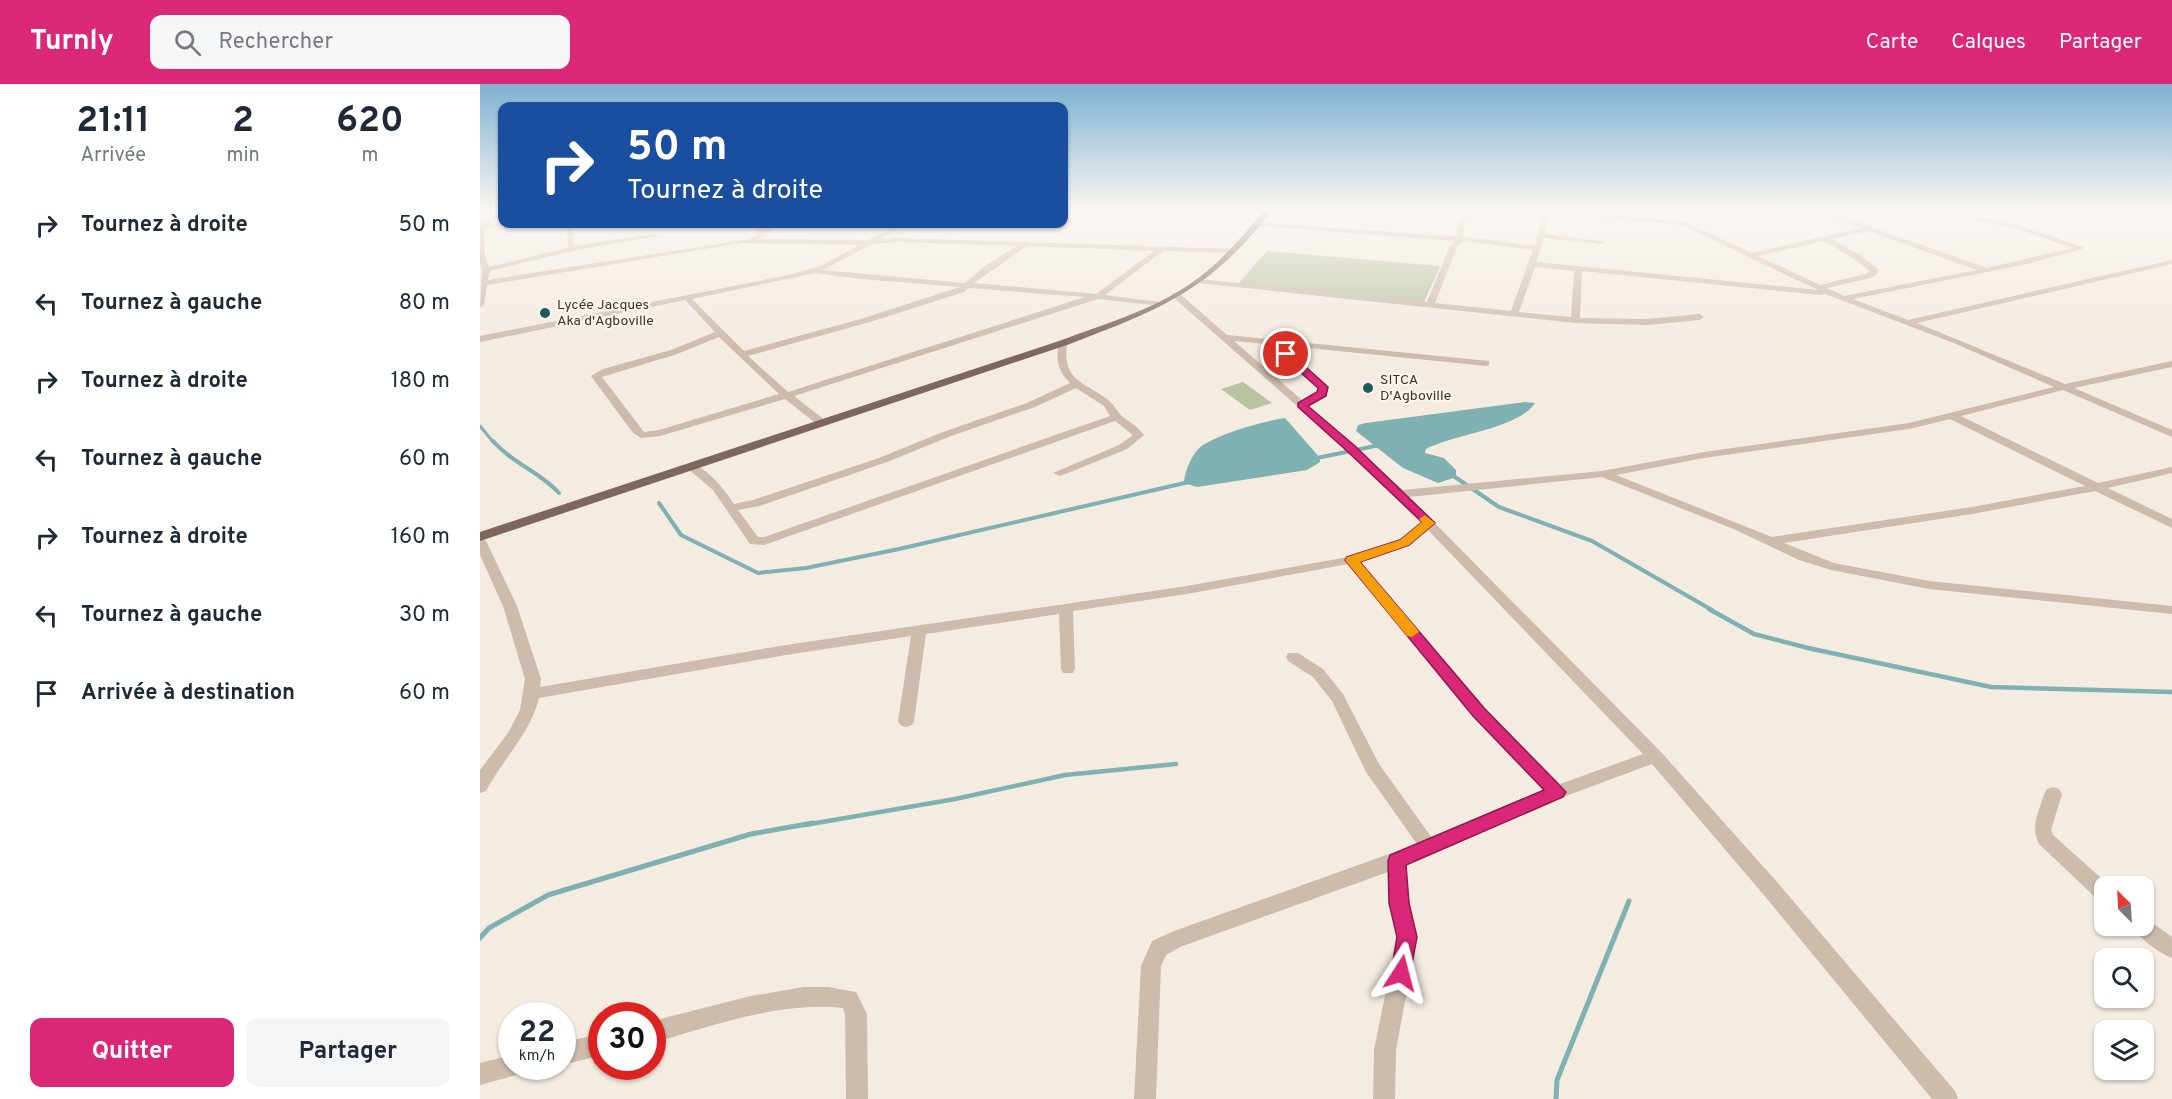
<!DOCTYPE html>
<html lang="fr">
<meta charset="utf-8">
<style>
:root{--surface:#fff;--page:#f6f6f7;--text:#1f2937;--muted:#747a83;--accent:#db2777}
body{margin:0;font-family:Overpass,sans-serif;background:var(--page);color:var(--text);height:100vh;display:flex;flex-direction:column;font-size:22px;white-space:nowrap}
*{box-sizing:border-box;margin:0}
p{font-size:20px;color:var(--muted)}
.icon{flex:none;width:33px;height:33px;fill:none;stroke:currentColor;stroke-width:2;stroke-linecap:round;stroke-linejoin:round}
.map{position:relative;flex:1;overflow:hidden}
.details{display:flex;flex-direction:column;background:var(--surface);width:480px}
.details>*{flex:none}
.top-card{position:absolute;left:18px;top:18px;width:570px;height:126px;border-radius:12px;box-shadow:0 2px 4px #0004;background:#1a4fa0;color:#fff;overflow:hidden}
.needle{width:39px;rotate:336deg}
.fabs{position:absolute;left:1614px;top:792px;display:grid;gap:12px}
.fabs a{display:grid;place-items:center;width:60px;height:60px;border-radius:12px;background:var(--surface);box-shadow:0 2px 4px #0004;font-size:30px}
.speed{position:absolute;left:18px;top:918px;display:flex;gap:12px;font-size:30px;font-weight:700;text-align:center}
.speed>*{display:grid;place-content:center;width:78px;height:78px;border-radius:50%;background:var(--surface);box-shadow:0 2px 4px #0004;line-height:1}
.speed small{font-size:15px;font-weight:400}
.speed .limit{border:9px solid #d22;background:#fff;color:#111}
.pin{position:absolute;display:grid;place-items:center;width:51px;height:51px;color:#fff;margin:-26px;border:3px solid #fff;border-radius:50%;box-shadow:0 2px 6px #0007}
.me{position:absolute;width:66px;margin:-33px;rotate:9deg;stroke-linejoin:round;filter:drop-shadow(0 0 4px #0008)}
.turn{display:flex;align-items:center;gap:21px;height:126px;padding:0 30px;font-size:27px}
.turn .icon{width:78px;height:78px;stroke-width:2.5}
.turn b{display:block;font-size:42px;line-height:51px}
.eta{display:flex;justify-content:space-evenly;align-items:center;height:102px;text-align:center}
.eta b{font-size:36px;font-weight:700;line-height:42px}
.action{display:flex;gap:12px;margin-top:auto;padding:12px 30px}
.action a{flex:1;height:69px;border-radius:12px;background:var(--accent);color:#fff;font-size:24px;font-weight:700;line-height:69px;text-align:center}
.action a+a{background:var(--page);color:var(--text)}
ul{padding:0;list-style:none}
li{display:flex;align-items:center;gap:18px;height:78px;padding:0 30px}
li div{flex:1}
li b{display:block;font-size:22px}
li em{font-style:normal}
header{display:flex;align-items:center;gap:36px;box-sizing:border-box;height:84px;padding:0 30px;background:var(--accent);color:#fff}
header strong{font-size:28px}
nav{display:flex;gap:33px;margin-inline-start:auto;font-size:21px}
.search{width:420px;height:54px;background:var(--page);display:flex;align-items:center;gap:15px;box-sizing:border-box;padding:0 21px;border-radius:12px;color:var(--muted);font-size:22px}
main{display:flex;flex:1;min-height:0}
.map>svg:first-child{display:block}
.green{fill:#b8c4a0}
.water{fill:#7fb0b2}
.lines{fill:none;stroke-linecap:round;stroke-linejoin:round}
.stream-far3{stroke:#7fb0b2;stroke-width:3}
.stream-far2{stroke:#7fb0b2;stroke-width:4}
.stream-far1{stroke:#7fb0b2;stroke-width:4.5}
.stream{stroke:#7fb0b2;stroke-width:5}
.minor{fill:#cdbbac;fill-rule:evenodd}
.major{fill:#7d675c;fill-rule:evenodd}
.route{fill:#db2777;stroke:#8e194d;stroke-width:1.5}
.slow{fill:#f59e0b}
.poi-dot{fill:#1f5a5e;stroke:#fbf5ee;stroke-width:2}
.labels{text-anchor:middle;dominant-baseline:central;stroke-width:4.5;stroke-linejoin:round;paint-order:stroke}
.far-poi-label{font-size:14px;fill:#3b302b;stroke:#fbf5ee;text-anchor:start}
</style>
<header>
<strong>Turnly</strong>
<div class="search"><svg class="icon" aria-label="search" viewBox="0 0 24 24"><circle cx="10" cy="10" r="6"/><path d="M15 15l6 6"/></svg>Rechercher</div>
<nav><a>Carte</a><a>Calques</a><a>Partager</a></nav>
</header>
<main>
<section class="details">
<div class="eta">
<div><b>21:11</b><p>Arrivée</p></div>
<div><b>2</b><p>min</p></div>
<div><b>620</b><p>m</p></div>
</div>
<ul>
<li><svg class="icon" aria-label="right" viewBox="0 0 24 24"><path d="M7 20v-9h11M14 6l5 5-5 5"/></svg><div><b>Tournez à droite</b></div><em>50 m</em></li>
<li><svg class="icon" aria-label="left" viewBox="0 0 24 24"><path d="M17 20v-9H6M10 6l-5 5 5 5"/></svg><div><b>Tournez à gauche</b></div><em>80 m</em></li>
<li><svg class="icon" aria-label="right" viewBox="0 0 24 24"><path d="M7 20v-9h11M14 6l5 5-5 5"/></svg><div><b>Tournez à droite</b></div><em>180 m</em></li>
<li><svg class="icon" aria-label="left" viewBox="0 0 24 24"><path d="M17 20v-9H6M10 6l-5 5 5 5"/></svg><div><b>Tournez à gauche</b></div><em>60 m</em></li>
<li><svg class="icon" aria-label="right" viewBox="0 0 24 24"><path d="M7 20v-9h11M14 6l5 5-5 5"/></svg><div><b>Tournez à droite</b></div><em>160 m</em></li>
<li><svg class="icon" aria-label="left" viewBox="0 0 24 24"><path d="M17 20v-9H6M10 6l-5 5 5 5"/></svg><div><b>Tournez à gauche</b></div><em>30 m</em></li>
<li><svg class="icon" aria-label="arrive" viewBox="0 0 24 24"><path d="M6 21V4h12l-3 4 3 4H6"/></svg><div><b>Arrivée à destination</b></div><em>60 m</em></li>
</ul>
<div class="action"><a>Quitter</a><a>Partager</a></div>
</section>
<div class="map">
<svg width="1692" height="1015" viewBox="0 0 1692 1015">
<rect width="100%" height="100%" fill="#f4ebe1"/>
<g class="green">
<path d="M787 167 960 182 944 218 757 201Z"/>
<path d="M763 298 792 319 770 326 741 305Z"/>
</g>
<g class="water">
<path d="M1045 318 1055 319C1038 345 974 350 946 365L945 369 964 374 976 386V393L958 399 923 384 876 347 878 341 886 339Z"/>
<path d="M805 334 840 374V378L827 386 717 403 704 399C704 388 713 367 723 361 745 348 780 338 805 334Z"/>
</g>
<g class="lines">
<path class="stream-far3" d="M0 342 14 359"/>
<g class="stream-far2">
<path d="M13 357C32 379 60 388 79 409"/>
<path d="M837 374 900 361"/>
<path d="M972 391 1019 423 1112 457 1232 526"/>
<path d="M179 419 201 451 278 489 326 484 419 465 709 398"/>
</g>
<g class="stream-far1">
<path d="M1229 525 1274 550 1328 564 1511 603 1692 608"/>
<path d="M325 741 475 715 585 691 696 680"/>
</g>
<g class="stream">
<path d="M0 854 9 844 68 811 271 750 333 739"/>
<path d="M1076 1015 1077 996 1149 817"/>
</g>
<g class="minor">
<path d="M6 126H12L11 129 17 132 16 136 11 140H31L4 145 5 172 9 183 88 164 87 140H93L94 162 174 150 178 152 92 167 10 187 8 196 270 155 279 149 268 140H275L283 146 292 140H299L279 155 388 156 419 140H426L401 155 418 154 753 165 757 167 753 169 683 167 625 211 679 218H682V222L618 215 314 312 346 337V341H338L305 315 180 352 161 354 153 349 111 292 123 285 191 266 235 248 205 216 0 258V252L314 190 343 181 379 161 261 159 7 201 4 221 0 223 2 186 0 180V142L11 134 4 130ZM418 158 537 162 505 182 485 199 343 186 392 160ZM547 162 674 167 616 210 494 199ZM335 189 381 195 480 203 384 234 264 267 212 215ZM489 204 605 213 308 308 268 272 390 238 484 208ZM239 253 299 310 179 346 164 348 122 293 197 270Z"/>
<path d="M708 126H724L757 132 754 134Z"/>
<path d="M982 126H988L983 145 984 153 1055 162 1063 128 1059 126H1082L1202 137 1272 169 1381 144 1333 126H1342L1507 184 1593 164 1531 143 1498 137 1500 134 1534 140 1605 164 1547 180 1373 215 1428 236 1692 176V180L1437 239 1585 300 1692 277V283L1594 304 1692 346V353L1583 306 1481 332 1618 399 1692 383V389L1628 404 1692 435V444L1615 407 1492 430 1304 459 1354 479 1449 497 1692 522V530L1449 505 1351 486 1319 476 1256 446 1122 393 929 413 1181 668 1297 798 1475 1007 1478 1015H1452L1283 810 1172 680 1083 713 926 781 929 819 937 853 916 966 915 1015H893L894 966 917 853 909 819 908 788 700 863 686 871 681 882 676 1015H654L661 882 672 857 694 847 937 760 886 688 852 617 833 593 808 577 806 573 808 569H818L843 585 863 610 899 680 952 754 1064 706 993 632 868 480 707 510 593 527 595 585 593 589H583L581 585 579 530 446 550 434 637 432 641 426 643 420 641 418 637 431 552 306 571 59 614C50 650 23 675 6 707L0 709V686L28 649 40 626 45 595 23 522 0 471V453L6 457 37 522 61 595 60 603 306 561 707 502 868 473 920 455 941 439 867 366 693 213V209H699L747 251 1009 277V281L1006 282 800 261 848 304 846 312 828 322 923 406 1122 387 1224 368 1429 339 1574 303 1474 259 1345 210 1341 211 1102 187 1100 234 1167 235 1220 230 1224 233 1220 236 1167 241 1095 239 718 199 714 197 718 195 947 218 970 162 975 157 777 142 774 140 777 138 977 153V145ZM1070 129 1201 141 1338 206 1056 178 1064 154 1123 160 1127 158 1065 150ZM1388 147 1497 186 1364 212 1347 204 1391 194 1398 189V185L1379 170 1351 155ZM983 157 1053 166 1031 227 955 219 977 163ZM1344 157 1373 174 1390 187 1385 190 1340 201 1278 172ZM1055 183 1094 187 1091 233 1039 228ZM754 257 786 260 803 271 838 305 837 309 823 317ZM1470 335 1605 402 1492 423 1292 453 1136 391 1224 374 1429 345ZM948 446 1163 670 1080 700 1005 624 879 478 928 461Z"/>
<path d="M1681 126 1692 128V133L1682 127Z"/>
<path d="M583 256 587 259C582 296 602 297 627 315 634 320 637 328 643 333 651 339 658 343 664 351L647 365 583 391 579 392 573 389 639 361 653 351 635 337 284 461 270 460 233 406 206 383 208 381C224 378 246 408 254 420L273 416 399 374 463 348 547 319 590 299C577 286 576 276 579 259ZM596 304 624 322 630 332 284 453H278L258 426 280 422 407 378 471 352 555 323Z"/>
<path d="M1573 703 1579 705 1582 710 1571 746 1573 751 1630 802H1624V817L1617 815 1559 760C1550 742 1559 728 1564 710L1567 705Z"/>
<path d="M1664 833 1692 853V874C1679 869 1658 854 1653 842H1664Z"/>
<path d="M324 903H348L376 908 387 930 388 1015H366L365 931 363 924C299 917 233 942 172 959V937L271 912Z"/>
<path d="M122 949V971L82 981V959Z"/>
<path d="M32 971V982H43L40 990 0 1001V979Z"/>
</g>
<path class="major" d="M784 126H792C730 208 678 226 587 261L0 457V448L579 257C627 239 680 224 721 192 745 173 765 150 784 126Z"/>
</g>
<linearGradient id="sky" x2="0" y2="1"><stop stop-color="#7eb2d2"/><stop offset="0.47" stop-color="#faf6f2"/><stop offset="1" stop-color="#faf6f2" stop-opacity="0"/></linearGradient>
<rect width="1692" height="268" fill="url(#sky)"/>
<path class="route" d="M802 268H809L848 303 846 312 828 322 875 362 955 439 929 461 880 478 1004 624 1086 708 1083 713 926 781 929 819 937 853 929 896 921 898 914 896 911 889 917 853 909 819 908 777 910 771 1064 706 993 632 865 476 867 473 920 456 942 438 867 367 818 323V319L837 308 838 304 802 272Z"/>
<path class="slow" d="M945 431 955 439 929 461 880 478 937 545 939 548 932 553 927 552 865 476 867 473 920 456 942 438 939 435Z"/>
<g class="poi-dot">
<circle cx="65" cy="229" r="6"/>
<circle cx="888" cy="304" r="6"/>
</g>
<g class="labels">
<g class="far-poi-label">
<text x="77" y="221">Lycée Jacques<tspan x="77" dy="16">Aka d'Agboville</tspan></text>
<text x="900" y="296">SITCA<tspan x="900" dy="16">D'Agboville</tspan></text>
</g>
</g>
</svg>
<div class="fabs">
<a><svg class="needle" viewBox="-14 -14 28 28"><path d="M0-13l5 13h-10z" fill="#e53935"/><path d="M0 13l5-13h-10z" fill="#747a83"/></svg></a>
<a><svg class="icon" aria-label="search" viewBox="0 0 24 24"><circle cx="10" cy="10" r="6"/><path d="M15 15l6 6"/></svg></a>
<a><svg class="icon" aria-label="layers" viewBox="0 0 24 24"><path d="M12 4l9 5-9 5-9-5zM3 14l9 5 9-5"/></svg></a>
</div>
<div class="speed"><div>22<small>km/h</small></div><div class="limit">30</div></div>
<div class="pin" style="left:806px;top:270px;background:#d93025"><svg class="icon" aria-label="arrive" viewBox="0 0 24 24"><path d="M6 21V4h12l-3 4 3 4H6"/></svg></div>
<svg class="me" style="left:921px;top:889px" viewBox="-20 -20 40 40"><path d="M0-17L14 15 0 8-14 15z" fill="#db2777" stroke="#fff" stroke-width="4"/></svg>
<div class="top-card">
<div class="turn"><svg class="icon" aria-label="right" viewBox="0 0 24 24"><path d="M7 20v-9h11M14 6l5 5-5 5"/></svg><div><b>50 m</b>Tournez à droite</div></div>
</div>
</div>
</main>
